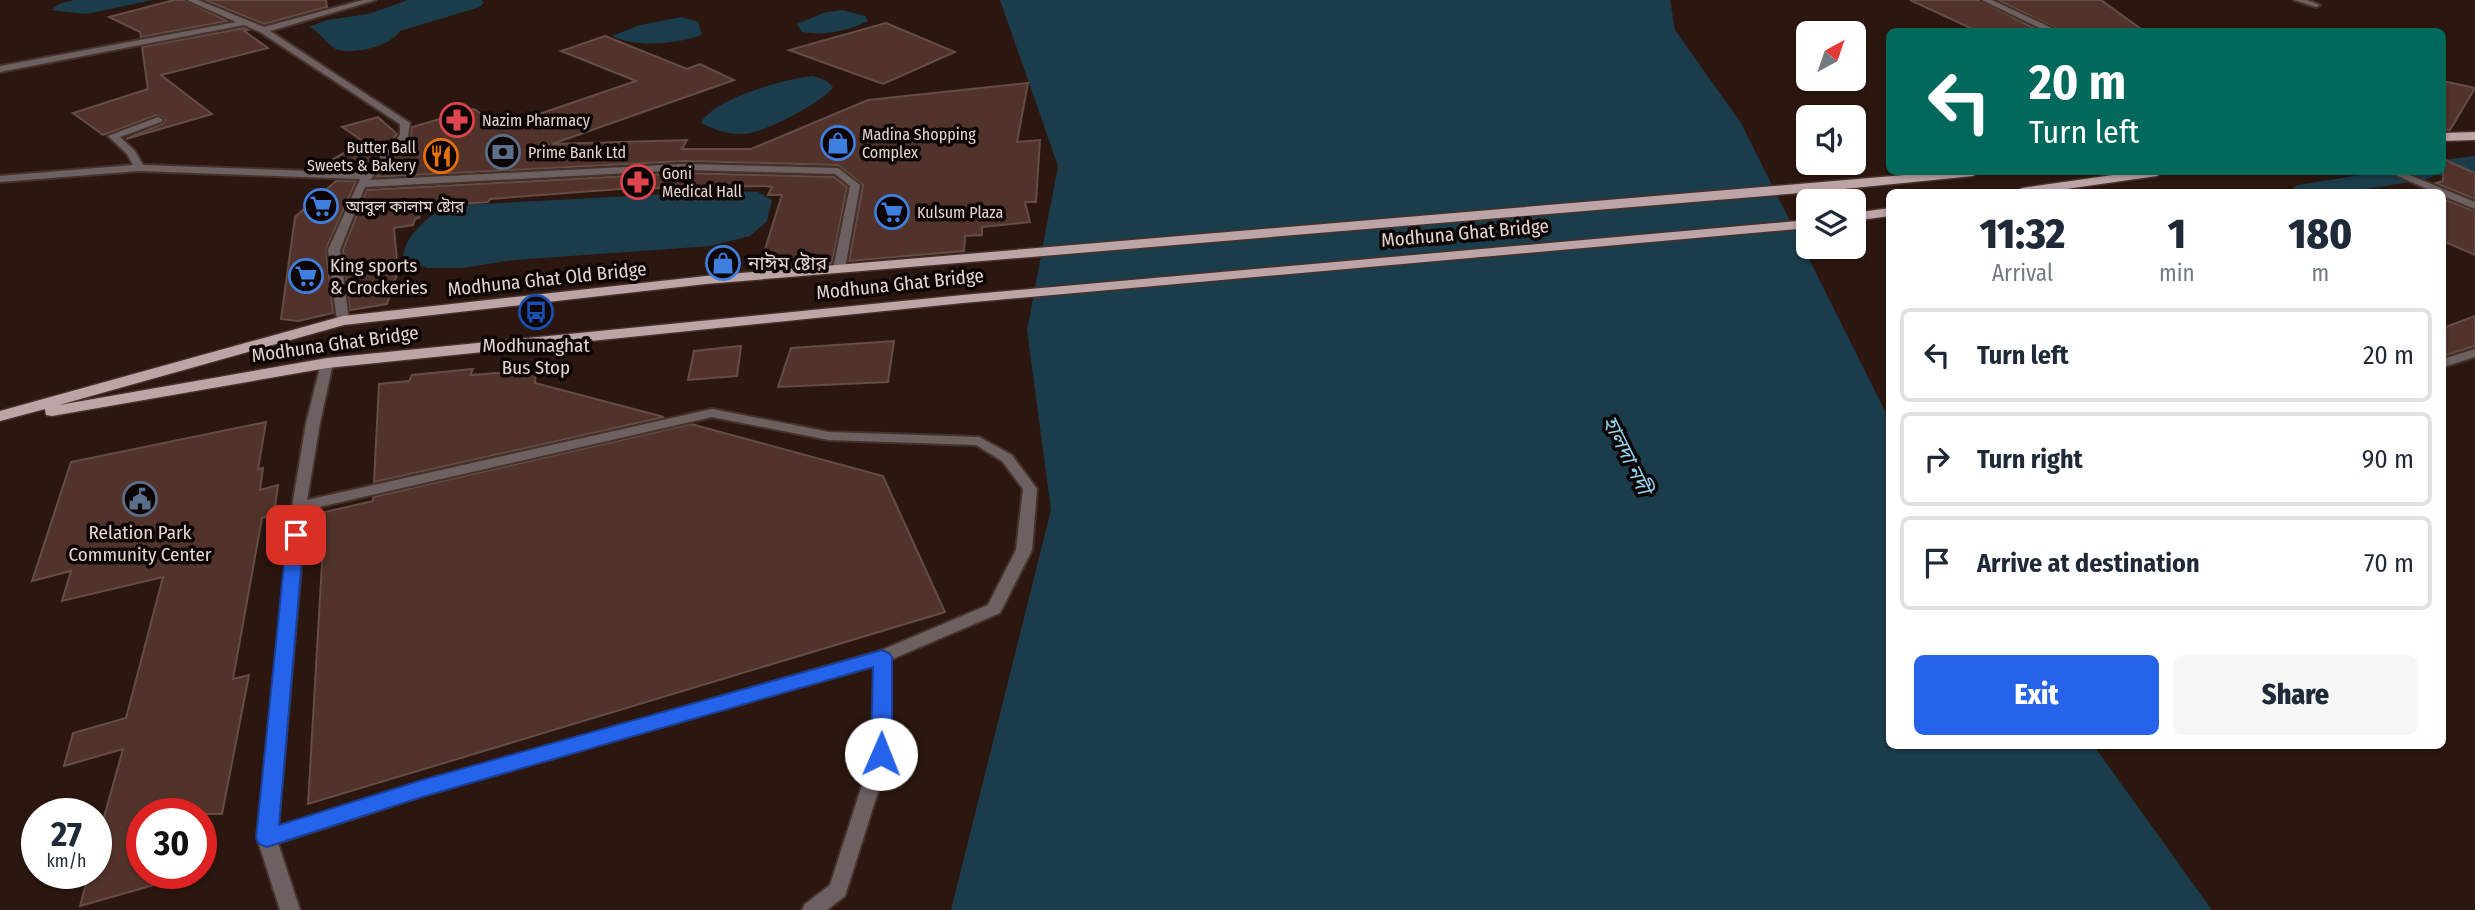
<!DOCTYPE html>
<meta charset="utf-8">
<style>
:root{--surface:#fff;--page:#f6f6f7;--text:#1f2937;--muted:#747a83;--line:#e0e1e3;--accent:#2563eb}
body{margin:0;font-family:"Fira Sans Condensed","Noto Sans Bengali",sans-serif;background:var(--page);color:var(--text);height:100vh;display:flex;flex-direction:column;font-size:26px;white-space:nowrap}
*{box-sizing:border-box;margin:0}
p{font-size:23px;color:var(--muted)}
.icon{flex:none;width:38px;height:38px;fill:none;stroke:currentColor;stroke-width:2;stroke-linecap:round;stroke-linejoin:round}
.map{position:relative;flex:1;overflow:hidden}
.details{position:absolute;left:1886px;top:189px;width:560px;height:560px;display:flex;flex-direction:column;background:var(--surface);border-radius:10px;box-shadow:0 2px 5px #0004}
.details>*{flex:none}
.top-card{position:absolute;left:1886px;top:28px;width:560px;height:147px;border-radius:10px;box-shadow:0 2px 5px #0004;background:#00695c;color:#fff;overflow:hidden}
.needle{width:46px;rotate:40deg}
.buttons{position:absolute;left:1796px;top:21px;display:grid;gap:14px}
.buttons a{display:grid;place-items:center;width:70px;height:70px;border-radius:10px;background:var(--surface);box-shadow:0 2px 5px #0004;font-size:35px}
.speed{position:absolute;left:21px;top:798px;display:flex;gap:14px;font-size:35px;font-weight:700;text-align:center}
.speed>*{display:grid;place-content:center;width:91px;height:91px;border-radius:50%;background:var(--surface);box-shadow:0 2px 5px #0004;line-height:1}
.speed small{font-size:18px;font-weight:400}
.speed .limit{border:10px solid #d22;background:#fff;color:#111}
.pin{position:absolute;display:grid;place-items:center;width:60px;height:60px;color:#fff;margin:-30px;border-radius:14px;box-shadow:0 4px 10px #0006}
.me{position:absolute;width:77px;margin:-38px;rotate:1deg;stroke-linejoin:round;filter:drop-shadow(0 0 5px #0008)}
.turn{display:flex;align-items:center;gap:24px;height:147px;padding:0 28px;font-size:32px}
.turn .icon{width:91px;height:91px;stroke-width:2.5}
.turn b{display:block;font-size:49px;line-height:60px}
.eta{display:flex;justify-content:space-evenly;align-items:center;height:119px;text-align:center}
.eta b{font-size:42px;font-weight:800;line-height:49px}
.button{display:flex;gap:14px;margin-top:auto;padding:14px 28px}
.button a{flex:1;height:80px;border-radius:10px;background:var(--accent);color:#fff;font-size:28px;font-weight:800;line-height:80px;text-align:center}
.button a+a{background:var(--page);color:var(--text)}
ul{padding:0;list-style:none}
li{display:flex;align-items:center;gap:21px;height:94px;margin:0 14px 10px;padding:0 14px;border:4px solid var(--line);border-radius:10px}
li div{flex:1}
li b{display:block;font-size:26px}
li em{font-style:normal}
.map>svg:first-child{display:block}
.water{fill:#1b3c4b}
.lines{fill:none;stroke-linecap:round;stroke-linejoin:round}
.canal{fill:#1b3c4b;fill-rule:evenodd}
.building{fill:#51332b;stroke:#654c45;stroke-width:2}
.minor-casing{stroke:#45322a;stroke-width:4}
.primary-casing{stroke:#45322a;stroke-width:3}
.minor{fill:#6c6061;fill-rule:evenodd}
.primary{fill:#bda4a6;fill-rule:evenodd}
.route{fill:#2563eb;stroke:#184099;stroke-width:2}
.labels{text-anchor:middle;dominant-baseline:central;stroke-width:7;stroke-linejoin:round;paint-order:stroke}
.far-poi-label{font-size:16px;fill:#e4d5d0;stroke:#0d0503;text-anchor:start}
.street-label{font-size:19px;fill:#e4d5d0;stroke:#0d0503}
.poi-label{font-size:19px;fill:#e4d5d0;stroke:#0d0503;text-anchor:start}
.water-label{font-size:21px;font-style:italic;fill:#92d1ef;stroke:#0d0503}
</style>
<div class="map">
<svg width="2475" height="910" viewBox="0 0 2475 910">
<rect width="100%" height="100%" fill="#2b170f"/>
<g class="water">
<path d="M74 0H153L86 14 51 10 59 4Z"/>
<path d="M408 0H481L484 2 480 7 400 31C391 46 356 54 339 50 329 48 321 32 309 27L327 20 368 14Z"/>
<path d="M1000 0H1670L1675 30 1741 123 1890 421V746H2094L2212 910H951L1051 510 1027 330 1058 166Z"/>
<path d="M843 10 865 16 868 21C848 31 824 36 802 32L797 24 826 12Z"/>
<path d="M682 17 698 22 702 35C676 44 637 48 612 36L640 25Z"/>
<path d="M813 76 827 81 833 87C822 103 762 134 743 134 729 135 713 129 701 123 712 99 787 78 813 76Z"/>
<path d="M694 190 758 192 772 200 767 221 750 236 711 246 514 260 462 268H427L403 258C405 235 426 220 443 206L669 194Z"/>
</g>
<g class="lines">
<path class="canal" d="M2475 156V172L2443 176 2435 174 2432 177 2423 180 2347 192H2291L2295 186 2304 184 2380 172H2443V160Z"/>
</g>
<g class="building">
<path d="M174 0H185L227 21 141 37 140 32 109 17Z"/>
<path d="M205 0H326L327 7 264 24Z"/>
<path d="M1910 0H1980L2041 32H1979Z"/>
<path d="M1998 0H2101L2145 32H2063Z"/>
<path d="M886 23 955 52 883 84 789 50Z"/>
<path d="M244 28 248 30 244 31 268 48 161 75 212 114 126 139 162 124 166 120 157 115 103 135 73 113 148 89 142 47Z"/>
<path d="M605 36 687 69 700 64 734 80 552 144 687 140 682 149H751L868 100 1028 83 1017 142 1040 140 1036 202H1025L1030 222 982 227V235L965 236 964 251 849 261 863 185 838 165 684 161 376 177 410 139 412 127 474 109 501 127 636 81 561 51Z"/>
<path d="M2443 81 2475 88 2450 130H2443Z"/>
<path d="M378 117 397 134 364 170 315 169 364 142 342 127Z"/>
<path d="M2443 159 2475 173V199L2436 183 2443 181Z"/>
<path d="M684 173 834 177 847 187 832 263 759 268 782 195H768L772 187 765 186 620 189 490 199 488 202 423 207 419 218 415 219 413 225 394 228 398 271 387 304 350 310 343 250 367 190Z"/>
<path d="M336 181H356L326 249 333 313 298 321 281 319 295 217Z"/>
<path d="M2443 199 2475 211V255L2443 241Z"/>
<path d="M2475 316V346L2443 356V328Z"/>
<path d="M894 341 888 382 778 387 791 348Z"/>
<path d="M741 346 737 376 688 380 694 351Z"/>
<path d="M473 369 470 375 536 370 535 383 664 417 374 482 379 384 409 381 412 375Z"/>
<path d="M266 422 258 469 263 468 260 490 278 485 274 515 262 518 233 679 249 675 222 814H142V873H167L168 881 80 906 89 873H96V846L123 749 64 766 73 733 126 718 163 577 62 601 71 571 32 581 71 462Z"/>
<path d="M691 424 883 476 945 612 308 804 325 512 373 501V497Z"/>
</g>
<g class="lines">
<g class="minor-casing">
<g id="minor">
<path d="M187 0H198L264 27 363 0H376L270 31 410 123 408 137 370 180 684 164 838 168 860 185 845 269 839 272 833 269 850 186 835 174 684 170 365 187 340 250 349 321 343 325 337 321 328 250 360 179 139 171 0 182V176L133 165 127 154 108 136 158 117 163 120 161 122 120 137 135 151 143 165 365 173 400 135V124L260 32 244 25 0 72V66L236 22Z"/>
<path d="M1982 0H1992L2060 32H2048Z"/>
<path d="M2294 0H2307L2320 5 2316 7Z"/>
<path d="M2389 172H2402L2475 202V209L2443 196V192H2434Z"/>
<path d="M2475 349V357L2443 367V359Z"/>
<path d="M327 359 333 363 320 423 307 500 712 409 829 432 979 437 1012 455 1037 489 1032 550 1000 613 890 660V754L845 896 827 910H802L805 904 830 885 872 754 874 666 422 796 278 843 300 910H280L257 838 292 507 306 423 321 363ZM712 417 829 440 976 445 1002 461 1023 489 1016 550 988 605 877 652 422 782 278 827 306 510Z"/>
</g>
</g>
<g class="primary-casing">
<g id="primary">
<path d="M2475 132V140L2443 141V133Z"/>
<path d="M1940 172H1979L1973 176 1824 191 706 284 344 325 59 405 327 358 963 295 1808 220V228L963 303 327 368 52 416 46 415 45 409 0 421V411L343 316 706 276Z"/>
<path d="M2134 172H2163L2157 176 2045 192H2015L2022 188Z"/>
<path d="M1890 208V216L1853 221V213Z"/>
</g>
</g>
<use href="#minor" class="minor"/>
<use href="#primary" class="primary"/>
</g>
<path class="route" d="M296 529 304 535 279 825 422 780 882 650 889 653 892 657V754L889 760 881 763 874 760 871 754 873 667 422 797 267 847 259 844 256 838 287 535Z"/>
<defs>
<g id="pharmacy-ring" transform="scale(1.75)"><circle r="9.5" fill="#0d0503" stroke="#e0444e" stroke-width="1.5"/><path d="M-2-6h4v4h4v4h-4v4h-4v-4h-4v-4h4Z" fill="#e0444e"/></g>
<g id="shop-ring" transform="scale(1.75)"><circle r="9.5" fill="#0d0503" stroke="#3f7fe0" stroke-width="1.5"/><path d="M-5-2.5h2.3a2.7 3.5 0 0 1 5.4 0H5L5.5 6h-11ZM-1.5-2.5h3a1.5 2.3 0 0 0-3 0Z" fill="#3f7fe0"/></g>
<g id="bank-ring" transform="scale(1.75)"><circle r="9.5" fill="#0d0503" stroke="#5c6f8a" stroke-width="1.5"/><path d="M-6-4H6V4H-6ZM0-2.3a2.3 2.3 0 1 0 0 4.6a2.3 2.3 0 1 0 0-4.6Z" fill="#5c6f8a"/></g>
<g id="restaurant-ring" transform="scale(1.75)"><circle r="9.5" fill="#0d0503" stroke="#e8710a" stroke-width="1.5"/><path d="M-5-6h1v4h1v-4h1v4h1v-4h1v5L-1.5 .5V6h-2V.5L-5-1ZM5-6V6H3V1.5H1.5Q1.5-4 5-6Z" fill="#e8710a"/></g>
<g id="supermarket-ring" transform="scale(1.75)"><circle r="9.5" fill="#0d0503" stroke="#3f7fe0" stroke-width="1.5"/><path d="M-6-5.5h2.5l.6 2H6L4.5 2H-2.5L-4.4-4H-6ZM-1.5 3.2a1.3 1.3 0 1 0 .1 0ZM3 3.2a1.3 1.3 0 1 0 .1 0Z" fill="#3f7fe0"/></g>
<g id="bus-ring" transform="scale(1.75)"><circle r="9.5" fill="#0d0503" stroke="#1a4fb4" stroke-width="1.5"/><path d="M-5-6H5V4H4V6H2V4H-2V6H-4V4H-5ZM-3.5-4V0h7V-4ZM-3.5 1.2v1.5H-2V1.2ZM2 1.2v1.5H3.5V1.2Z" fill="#1a4fb4"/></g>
<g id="civic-ring" transform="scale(1.75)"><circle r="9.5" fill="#0d0503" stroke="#5c6f8a" stroke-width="1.5"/><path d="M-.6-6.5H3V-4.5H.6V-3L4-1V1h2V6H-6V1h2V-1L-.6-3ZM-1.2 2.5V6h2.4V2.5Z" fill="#5c6f8a"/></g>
</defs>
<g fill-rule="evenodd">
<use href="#pharmacy-ring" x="457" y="120"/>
<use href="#shop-ring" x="838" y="143"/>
<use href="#bank-ring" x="503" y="152"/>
<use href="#restaurant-ring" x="441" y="156"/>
<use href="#pharmacy-ring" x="638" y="182"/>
<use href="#supermarket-ring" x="321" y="206"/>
<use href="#supermarket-ring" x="892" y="212"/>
<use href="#shop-ring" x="723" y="263"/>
<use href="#supermarket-ring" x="306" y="276"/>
<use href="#bus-ring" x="536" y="312"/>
<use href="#civic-ring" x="140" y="499"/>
</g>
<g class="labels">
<g class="far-poi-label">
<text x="482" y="120">Nazim Pharmacy</text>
<text x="862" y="134">Madina Shopping<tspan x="862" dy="18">Complex</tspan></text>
<text x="416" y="147" text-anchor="end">Butter Ball<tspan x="416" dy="18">Sweets &amp; Bakery</tspan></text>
<text x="528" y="152">Prime Bank Ltd</text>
<text x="662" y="173">Goni<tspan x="662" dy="18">Medical Hall</tspan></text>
<text x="346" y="206">আবুল কালাম ষ্টোর</text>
<text x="917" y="212">Kulsum Plaza</text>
</g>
<g class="street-label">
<text transform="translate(1465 233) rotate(-5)">Modhuna Ghat Bridge</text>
<text transform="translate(547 279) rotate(-6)">Modhuna Ghat Old Bridge</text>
<text transform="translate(900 284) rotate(-6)">Modhuna Ghat Bridge</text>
<text transform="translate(335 344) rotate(-8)">Modhuna Ghat Bridge</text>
</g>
<g class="poi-label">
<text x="748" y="263">নাঈম ষ্টোর</text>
<text x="330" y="265">King sports<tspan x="330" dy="22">&amp; Crockeries</tspan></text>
<text x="536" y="345" text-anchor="middle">Modhunaghat<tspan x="536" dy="22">Bus Stop</tspan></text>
<text x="140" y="532" text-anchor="middle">Relation Park<tspan x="140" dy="22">Community Center</tspan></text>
</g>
<g class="water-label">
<text transform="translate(1627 455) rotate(64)">হালদা নদী</text>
</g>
</g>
</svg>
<div class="buttons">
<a><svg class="needle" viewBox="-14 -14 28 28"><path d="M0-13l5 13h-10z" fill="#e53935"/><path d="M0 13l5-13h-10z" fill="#747a83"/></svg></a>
<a><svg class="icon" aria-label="sound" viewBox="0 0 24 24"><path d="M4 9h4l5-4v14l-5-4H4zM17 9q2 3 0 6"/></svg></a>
<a><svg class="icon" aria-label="layers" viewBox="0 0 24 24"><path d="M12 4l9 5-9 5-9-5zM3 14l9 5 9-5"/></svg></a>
</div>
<div class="speed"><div>27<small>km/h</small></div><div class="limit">30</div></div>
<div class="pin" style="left:296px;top:535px;background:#d93025"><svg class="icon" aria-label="arrive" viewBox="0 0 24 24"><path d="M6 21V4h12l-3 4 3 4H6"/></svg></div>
<svg class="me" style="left:881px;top:754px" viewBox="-20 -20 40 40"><circle r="19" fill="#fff"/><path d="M0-13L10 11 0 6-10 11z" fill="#2563eb"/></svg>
<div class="top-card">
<div class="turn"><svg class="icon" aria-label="left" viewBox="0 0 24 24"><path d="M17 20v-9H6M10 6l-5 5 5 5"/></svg><div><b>20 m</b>Turn left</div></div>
</div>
<section class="details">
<div class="eta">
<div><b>11:32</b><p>Arrival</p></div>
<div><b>1</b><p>min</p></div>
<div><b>180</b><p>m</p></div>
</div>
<ul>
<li><svg class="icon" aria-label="left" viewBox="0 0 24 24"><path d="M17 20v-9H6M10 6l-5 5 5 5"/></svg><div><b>Turn left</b></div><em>20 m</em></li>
<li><svg class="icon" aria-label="right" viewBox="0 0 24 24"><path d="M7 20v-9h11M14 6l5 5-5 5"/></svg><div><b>Turn right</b></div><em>90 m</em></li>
<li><svg class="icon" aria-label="arrive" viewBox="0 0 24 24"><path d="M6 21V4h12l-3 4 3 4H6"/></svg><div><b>Arrive at destination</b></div><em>70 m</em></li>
</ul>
<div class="button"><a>Exit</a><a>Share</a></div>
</section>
</div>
